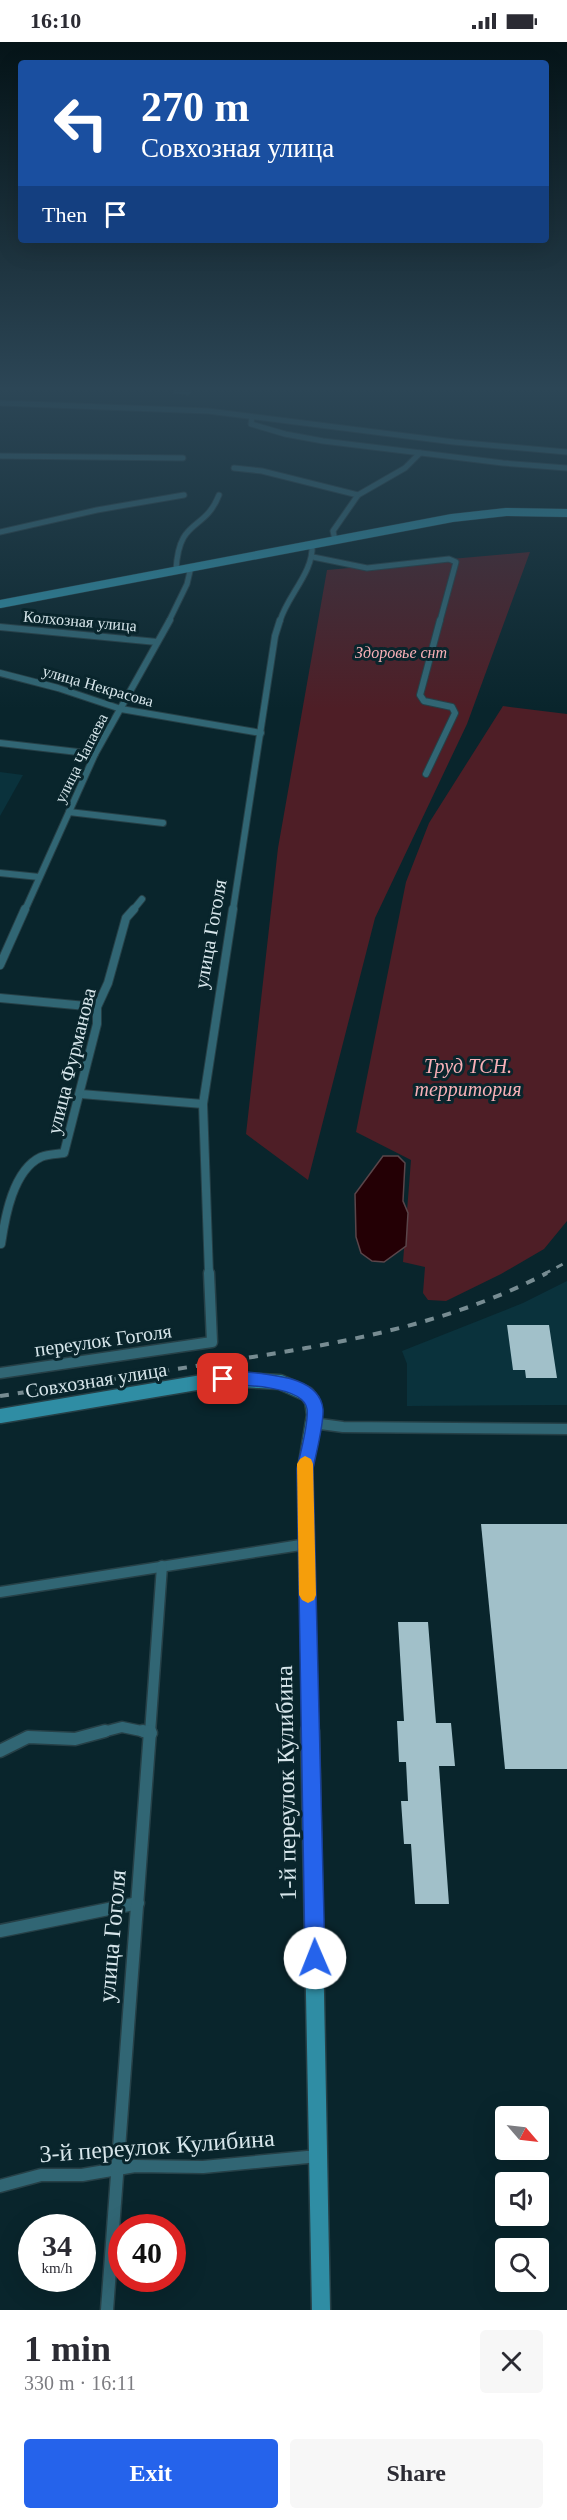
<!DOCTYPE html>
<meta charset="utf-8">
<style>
:root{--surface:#fff;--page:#f7f7f7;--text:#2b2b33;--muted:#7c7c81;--accent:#2563eb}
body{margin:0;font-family:"Times New Roman",serif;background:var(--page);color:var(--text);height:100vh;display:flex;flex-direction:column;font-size:22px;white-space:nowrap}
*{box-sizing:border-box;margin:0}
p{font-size:20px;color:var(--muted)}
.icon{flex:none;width:33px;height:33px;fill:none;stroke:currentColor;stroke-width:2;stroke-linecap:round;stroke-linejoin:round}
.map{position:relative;height:2268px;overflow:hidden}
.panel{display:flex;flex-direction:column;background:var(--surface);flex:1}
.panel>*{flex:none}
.top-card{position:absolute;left:18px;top:18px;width:531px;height:183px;border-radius:6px;box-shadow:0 6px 24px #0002;background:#1a4fa0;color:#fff;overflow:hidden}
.needle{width:39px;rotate:118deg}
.controls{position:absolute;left:495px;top:2064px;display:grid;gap:12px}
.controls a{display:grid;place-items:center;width:54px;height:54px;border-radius:6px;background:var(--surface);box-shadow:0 6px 24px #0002;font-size:30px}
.speed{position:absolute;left:18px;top:2172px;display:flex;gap:12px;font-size:30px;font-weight:700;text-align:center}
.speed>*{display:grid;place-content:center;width:78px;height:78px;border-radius:50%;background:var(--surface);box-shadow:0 6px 24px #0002;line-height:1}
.speed small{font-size:15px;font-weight:400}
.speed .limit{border:9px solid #d22;background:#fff;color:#111}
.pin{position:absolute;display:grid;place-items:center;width:51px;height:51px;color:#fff;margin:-26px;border-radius:12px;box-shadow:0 3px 9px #0006}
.me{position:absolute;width:66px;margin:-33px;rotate:359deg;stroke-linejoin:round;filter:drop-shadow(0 0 4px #0008)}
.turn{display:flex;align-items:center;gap:21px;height:126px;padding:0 24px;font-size:27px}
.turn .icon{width:78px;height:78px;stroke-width:2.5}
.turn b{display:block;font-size:42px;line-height:51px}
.then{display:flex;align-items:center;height:57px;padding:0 24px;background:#0003;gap:12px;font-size:22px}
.round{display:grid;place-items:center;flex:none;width:63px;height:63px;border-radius:6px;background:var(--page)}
.headline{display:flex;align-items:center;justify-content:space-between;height:102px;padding:0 24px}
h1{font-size:36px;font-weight:600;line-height:45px}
.cta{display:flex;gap:12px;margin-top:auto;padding:12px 24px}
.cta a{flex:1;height:69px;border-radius:6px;background:var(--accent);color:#fff;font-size:24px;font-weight:600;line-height:69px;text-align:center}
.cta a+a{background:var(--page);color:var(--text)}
.status{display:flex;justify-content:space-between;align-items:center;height:42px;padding:0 30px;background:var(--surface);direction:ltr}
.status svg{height:16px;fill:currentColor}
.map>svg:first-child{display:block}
.built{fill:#0a323c}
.green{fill:#4e1e26}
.water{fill:#240005;stroke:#5a454a;stroke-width:1.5}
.building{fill:#a1c0c9}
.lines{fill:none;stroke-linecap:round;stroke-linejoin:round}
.street-far4-casing{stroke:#264047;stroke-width:7}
.street-far3-casing{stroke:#264047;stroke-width:8}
.street-far2-casing{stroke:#264047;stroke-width:10}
.street-far1-casing{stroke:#264047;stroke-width:13}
.street-casing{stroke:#264047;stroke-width:15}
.secondary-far2-casing{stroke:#264047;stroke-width:9}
.secondary-far1-casing{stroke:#264047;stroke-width:17}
.secondary-casing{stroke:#264047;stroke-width:21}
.street-far4{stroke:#316674;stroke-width:5}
.street-far3{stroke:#316674;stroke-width:6}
.street-far2{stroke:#316674;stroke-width:8}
.street-far1{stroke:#316674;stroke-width:10}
.street{stroke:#316674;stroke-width:12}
.secondary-far2{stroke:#2f8da4;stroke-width:8}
.secondary-far1{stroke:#2f8da4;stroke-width:14}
.secondary{stroke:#2f8da4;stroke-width:18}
.rail-far1{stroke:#778c92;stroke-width:3;stroke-dasharray:7 7;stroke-linecap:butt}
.rail{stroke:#778c92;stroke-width:4;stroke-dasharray:9 9;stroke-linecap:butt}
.route{fill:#2563eb;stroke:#184099;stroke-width:1.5}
.slow{fill:#f59e0b}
.labels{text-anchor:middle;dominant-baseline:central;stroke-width:6;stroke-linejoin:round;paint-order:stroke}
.far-street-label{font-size:16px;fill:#d7e6eb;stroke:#09252c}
.far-park-label{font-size:16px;font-style:italic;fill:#f8b0b7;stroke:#09252c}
.street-label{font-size:20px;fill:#d7e6eb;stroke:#09252c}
.park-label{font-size:20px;font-style:italic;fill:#f8b0b7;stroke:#09252c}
.near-street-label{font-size:24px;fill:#d7e6eb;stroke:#09252c}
</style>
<div class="status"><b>16:10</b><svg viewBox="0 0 49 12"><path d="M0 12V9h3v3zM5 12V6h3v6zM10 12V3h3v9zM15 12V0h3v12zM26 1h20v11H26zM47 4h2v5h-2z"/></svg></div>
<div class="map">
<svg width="567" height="2268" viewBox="0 0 567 2268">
<rect width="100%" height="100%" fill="#09252c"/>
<g class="built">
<path d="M0 730 23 733 0 774Z"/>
<path d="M567 1239V1363L407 1364V1322L402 1309 523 1261Z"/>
</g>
<g class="green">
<path d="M530 510 467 682 375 876 308 1138 246 1092 278 806 327 528Z"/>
<path d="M503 664 567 672V1179L544 1207 501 1232 446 1259 428 1258 423 1251 425 1225 403 1220 411 1118 356 1090 406 840 429 781Z"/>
</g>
<path class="water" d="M383 1114H398L405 1121 403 1159 408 1171 406 1204 384 1220 372 1219 361 1211 356 1195 355 1152Z"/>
<g class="building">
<path d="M507 1283H549L557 1336H526L525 1328H513Z"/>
<path d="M481 1482H567V1727H505Z"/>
<path d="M398 1580H428L436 1681H451L455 1724H439L449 1862H415L411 1802H404L401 1759H408L406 1720H399L397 1679H404Z"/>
</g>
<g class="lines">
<g class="street-far4-casing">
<g id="street-far4">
<path d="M176 349 188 350"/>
<path d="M0 361 208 369 454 400 567 410"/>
<path d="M252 375 251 382 285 392 323 399 503 421 567 426"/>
<path d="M0 414 183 416"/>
<path d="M234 426 262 429 358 453"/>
<path d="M0 490 97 468 184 453"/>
<path d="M335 498 333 489 358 453 405 426 420 411"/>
<path d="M313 515 367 526 449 517 456 520 440 579"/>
<path d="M176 528C179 474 204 491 219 453"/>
<path d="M169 579 187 542 191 525"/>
<path d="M280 579C287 554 314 530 312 503"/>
</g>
</g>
<g class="street-far3-casing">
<g id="street-far3">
<path d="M0 585 157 600"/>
<path d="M0 631 58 646 121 667 261 691"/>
<path d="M0 701 95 712"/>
<path d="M426 732 455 671 452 665 424 659 420 653 440 578"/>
<path d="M69 770 163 781"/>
<path d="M0 831 39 835"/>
<path d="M25 868 95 712 170 578"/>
<path d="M133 868 142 857"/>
<path d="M233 868 275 594 280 578"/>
</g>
</g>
<g class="street-far2-casing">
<g id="street-far2">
<path d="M0 923 25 867"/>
<path d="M0 956 97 965"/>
<path d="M81 1052 203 1062"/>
<path d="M1 1202C5 1175 13 1128 41 1115 48 1112 57 1112 64 1111L97 982V965L108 941 126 876 134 867"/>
<path d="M209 1232 203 1062 233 867"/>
</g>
</g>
<g class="street-far1-casing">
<g id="street-far1">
<path d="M0 1331 212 1300 209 1231"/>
<path d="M313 1381 343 1385 567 1387"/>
<path d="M0 1550 307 1502"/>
<path d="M99 1691 122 1685 151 1691"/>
<path d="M150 1691 162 1524"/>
</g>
</g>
<g class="street-casing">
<g id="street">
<path d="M143 1689 151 1691"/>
<path d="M0 1709 28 1695 75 1697 105 1689"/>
<path d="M0 1889 138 1861"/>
<path d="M0 2144 41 2133H82L135 2124 203 2125 318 2114"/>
<path d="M107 2268 150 1689"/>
</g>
</g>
<g class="secondary-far2-casing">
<path id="secondary-far2" d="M0 562 452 476 506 470 567 471"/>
</g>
<g class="secondary-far1-casing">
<path id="secondary-far1" d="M0 1374 220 1337 280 1340 307 1352 312 1359 314 1373 305 1427 310 1691"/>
</g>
<g class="secondary-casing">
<path id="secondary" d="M310 1689 321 2268"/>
</g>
<use href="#street-far4" class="street-far4"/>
<use href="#street-far3" class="street-far3"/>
<use href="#street-far2" class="street-far2"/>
<use href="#street-far1" class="street-far1"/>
<use href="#street" class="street"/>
<use href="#secondary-far2" class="secondary-far2"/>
<use href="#secondary-far1" class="secondary-far1"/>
<use href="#secondary" class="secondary"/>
<path class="rail-far1" d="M544 1232 567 1220"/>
<path class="rail" d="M0 1354C73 1343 147 1332 220 1320 332 1303 446 1284 547 1231"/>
</g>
<linearGradient id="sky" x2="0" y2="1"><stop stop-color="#051418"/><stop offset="0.52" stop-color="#2c4656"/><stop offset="1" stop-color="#2c4656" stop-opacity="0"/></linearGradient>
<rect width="567" height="667" fill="url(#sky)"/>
<path class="route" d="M240 1329C265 1333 319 1332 323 1367 324 1382 316 1411 313 1427L325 1916 322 1923 315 1926 308 1923 305 1916 297 1427C300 1411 309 1382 307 1367 304 1344 241 1342 223 1344L215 1337 223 1330Z"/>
<path class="slow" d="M305 1414 311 1417 313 1422 316 1553 314 1558 308 1561 302 1558 299 1553 297 1422 300 1417Z"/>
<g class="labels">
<g class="far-street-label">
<text transform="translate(80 579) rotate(5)">Колхозная улица</text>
<text transform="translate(98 644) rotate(16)">улица Некрасова</text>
<text transform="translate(81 716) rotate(-63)">улица Чапаева</text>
</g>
<g class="far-park-label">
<text x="401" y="610">Здоровье снт</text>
</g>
<g class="street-label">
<text transform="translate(210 892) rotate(-80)">улица Гоголя</text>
<text transform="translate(71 1019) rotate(-76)">улица Фурманова</text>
<text transform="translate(103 1298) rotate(-8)">переулок Гоголя</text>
<text transform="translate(96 1338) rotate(-9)">Совхозная улица</text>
</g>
<g class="park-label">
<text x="468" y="1024">Труд ТСН.<tspan x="468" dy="23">территория</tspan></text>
</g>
<g class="near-street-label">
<text transform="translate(286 1741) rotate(-91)">1-й переулок Кулибина</text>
<text transform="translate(112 1894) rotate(-85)">улица Гоголя</text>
<text transform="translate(157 2104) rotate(-4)">3-й переулок Кулибина</text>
</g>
</g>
</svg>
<div class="controls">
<a><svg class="needle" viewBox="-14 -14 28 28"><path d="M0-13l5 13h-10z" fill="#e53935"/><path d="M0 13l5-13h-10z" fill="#7c7c81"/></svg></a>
<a><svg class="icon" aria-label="sound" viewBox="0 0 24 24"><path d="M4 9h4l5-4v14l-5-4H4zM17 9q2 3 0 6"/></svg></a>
<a><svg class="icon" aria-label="search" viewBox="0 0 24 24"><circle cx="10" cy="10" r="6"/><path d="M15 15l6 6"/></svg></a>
</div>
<div class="speed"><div>34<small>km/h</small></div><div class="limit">40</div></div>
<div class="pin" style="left:223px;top:1337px;background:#d93025"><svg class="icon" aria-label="arrive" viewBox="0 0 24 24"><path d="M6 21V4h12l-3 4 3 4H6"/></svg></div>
<svg class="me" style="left:315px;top:1916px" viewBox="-20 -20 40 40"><circle r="19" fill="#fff"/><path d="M0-13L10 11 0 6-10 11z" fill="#2563eb"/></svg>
<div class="top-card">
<div class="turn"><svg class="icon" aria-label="left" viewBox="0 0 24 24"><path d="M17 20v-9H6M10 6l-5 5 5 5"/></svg><div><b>270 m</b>Совхозная улица</div></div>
<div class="then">Then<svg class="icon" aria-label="arrive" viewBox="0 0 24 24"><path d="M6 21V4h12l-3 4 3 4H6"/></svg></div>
</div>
</div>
<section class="panel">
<div class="headline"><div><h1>1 min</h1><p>330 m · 16:11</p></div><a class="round"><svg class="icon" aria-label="close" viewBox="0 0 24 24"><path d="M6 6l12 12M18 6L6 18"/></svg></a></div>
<div class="cta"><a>Exit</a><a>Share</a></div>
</section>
